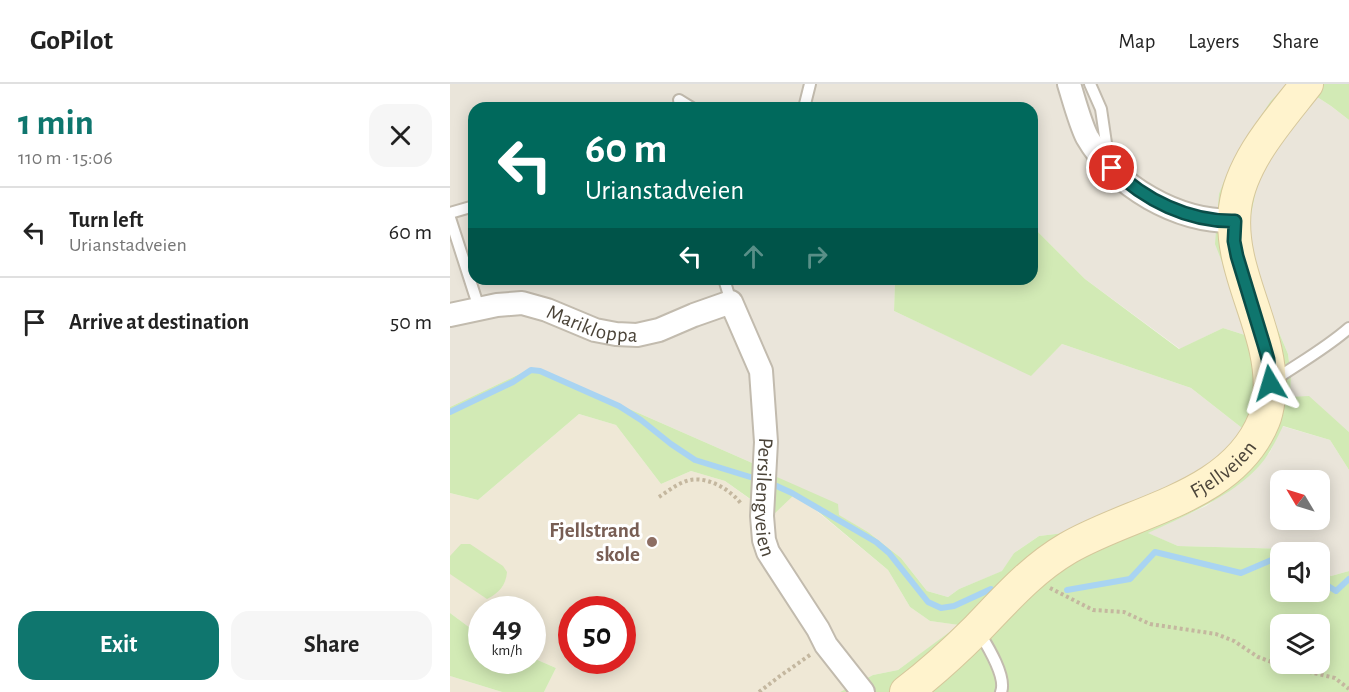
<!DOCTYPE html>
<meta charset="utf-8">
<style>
:root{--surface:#fff;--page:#f6f6f6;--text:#222;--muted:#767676;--line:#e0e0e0;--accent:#0f766e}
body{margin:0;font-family:"Alegreya Sans",sans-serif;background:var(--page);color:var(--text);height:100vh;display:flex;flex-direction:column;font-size:22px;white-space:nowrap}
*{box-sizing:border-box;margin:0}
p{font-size:20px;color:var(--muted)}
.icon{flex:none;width:33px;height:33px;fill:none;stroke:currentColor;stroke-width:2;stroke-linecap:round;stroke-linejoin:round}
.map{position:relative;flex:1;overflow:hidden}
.drawer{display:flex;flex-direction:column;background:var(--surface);width:450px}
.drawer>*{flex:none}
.hud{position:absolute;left:18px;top:18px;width:570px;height:183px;border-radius:18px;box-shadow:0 3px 15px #0003;background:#00695c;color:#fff;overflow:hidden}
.needle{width:39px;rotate:308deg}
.fabs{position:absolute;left:820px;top:386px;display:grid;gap:12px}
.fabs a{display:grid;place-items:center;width:60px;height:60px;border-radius:12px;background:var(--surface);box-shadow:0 3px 15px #0003;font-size:30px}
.speed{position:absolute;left:18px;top:512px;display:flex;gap:12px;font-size:30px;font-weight:700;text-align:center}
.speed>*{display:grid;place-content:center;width:78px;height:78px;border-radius:50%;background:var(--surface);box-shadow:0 3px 15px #0003;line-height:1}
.speed small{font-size:15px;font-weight:400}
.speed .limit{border:9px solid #d22;background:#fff;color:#111}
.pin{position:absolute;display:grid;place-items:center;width:51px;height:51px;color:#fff;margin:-26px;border:3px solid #fff;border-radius:50%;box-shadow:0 2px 6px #0007}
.me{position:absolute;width:66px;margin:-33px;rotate:353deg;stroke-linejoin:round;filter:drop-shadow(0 0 4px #0008)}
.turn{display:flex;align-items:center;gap:21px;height:126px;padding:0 18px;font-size:27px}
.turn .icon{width:78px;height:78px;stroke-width:2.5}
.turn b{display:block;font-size:42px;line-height:51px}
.lanes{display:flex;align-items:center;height:57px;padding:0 18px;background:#0003;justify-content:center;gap:30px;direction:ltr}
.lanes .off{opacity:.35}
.round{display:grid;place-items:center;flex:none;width:63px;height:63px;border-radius:18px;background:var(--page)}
.head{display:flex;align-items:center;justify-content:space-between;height:102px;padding:0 18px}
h1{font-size:36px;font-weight:700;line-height:45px;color:var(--accent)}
.action{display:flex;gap:12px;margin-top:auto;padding:12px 18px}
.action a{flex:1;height:69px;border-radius:18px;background:var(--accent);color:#fff;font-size:24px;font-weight:700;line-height:69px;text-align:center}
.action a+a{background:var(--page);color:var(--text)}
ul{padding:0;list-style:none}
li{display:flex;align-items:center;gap:18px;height:90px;padding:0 18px;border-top:2px solid var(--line)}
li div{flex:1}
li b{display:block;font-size:22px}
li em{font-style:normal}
header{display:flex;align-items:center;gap:36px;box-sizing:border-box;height:84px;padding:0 30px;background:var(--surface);border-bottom:2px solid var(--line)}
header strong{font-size:28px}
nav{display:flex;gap:33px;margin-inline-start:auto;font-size:21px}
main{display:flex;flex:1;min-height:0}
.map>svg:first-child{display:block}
.residential{fill:#eae5da;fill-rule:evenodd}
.education{fill:#efe8d6;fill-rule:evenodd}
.green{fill:#d2eab5;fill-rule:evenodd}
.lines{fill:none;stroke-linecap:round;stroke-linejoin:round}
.stream{stroke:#a9d4f2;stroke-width:6}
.service-casing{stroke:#c2bbae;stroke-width:14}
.minor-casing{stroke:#c2bbae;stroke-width:26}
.secondary-casing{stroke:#d6c79b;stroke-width:34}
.path{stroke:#c4b79f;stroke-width:4;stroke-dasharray:3 3;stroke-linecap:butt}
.service{stroke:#fff;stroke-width:10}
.minor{stroke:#fff;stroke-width:22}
.secondary{stroke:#fff3cd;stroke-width:32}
.route-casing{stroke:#0a4d48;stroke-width:15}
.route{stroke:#0f766e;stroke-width:10}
.education-dot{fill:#8d6e63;stroke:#fff;stroke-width:2}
.labels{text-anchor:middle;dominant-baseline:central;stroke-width:6;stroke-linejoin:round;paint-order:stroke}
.street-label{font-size:21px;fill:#4b4439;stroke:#fff}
.education-label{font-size:21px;font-weight:bold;fill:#785e54;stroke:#fff;text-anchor:end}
</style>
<header>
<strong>GoPilot</strong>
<nav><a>Map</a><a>Layers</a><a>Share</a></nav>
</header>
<main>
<section class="drawer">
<div class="head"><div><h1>1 min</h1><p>110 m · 15:06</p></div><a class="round"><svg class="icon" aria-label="close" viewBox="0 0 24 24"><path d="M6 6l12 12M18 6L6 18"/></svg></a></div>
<ul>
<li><svg class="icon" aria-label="left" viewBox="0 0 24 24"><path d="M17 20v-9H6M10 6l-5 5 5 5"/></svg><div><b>Turn left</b><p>Urianstadveien</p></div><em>60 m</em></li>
<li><svg class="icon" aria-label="arrive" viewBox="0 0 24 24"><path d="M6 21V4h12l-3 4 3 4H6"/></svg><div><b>Arrive at destination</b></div><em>50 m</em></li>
</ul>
<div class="action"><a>Exit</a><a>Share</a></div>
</section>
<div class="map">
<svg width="899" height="608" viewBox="0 0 899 608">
<rect width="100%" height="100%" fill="#f6f3ec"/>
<g class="residential">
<path d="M0 0H837L820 19 798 52 788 219 798 252 773 244 730 265 635 195 582 142V24H24V195H445L444 227 581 291 612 260 741 304 792 344 788 357 770 376 731 399 614 449 589 452 564 469 553 487 509 505 498 513 477 507 451 474 418 448 388 431 327 393 300 378 86 284 80 285 0 323Z"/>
<path d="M864 11 881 22 899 36V348L859 313H840L841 293 838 270 816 217 804 176 800 151 801 131 807 101 813 84Z"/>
<path d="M832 342 880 356 899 386V487L881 492 870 485V468H842L837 465 728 462 697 449 756 422 791 398 806 385 820 368ZM831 396H870V435H831Z"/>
</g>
<g class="education">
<path d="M129 330 166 341 211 400 241 387 275 397 322 431 345 409 438 486 460 523 480 537 510 541 448 586 423 591 390 608H94L106 584 83 574 82 525H32L31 552 0 529V409L28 416ZM122 525H172V576H122Z"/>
<path d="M0 592 52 608H0Z"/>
</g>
<g class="green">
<path d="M837 0H899V36L881 22 864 11 813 84 807 101 801 131 800 151 804 176 816 217 838 270 841 293 840 313 859 312 899 348V386L880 356 833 342C829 350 825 359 820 367 798 406 737 431 698 449L728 462 837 465 842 468H831V507H870V485L881 492 899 487V608H390L423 591 448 586 509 541 480 537 460 523 438 486 346 409 323 431 275 397 241 387 211 400 166 341 129 330 28 416 0 409V323L80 285 86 284 300 378 327 393 388 420 389 431 418 448 451 474 477 507 498 513 509 505 552 487 564 469 589 452 614 449 695 416 770 376 788 357 792 344 741 304 612 260 581 292 444 227 445 195H582V142L635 195 729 265 773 244 798 252 788 219 765 160 769 110 776 92 798 52 820 18ZM831 540H870V579H831Z"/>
<path d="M11 460H20L53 482 57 488C56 501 49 509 37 515L0 490V472Z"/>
<path d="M0 529 31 552 32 576H82L83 574 106 584 94 608H52L0 592Z"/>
</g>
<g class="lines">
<g class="stream">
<path d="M0 328 63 298 81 286 90 287 169 322 191 336 221 360 245 376 310 396"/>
<path d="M320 399 342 409 426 458 439 469 478 518 491 524 504 522 541 505"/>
<path d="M870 497 886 507 899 495"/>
<path d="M617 506 680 495 705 468 791 489 831 472"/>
</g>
<g class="service-casing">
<g id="service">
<path d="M640 0 651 25 657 66 654 72"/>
<path d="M229 16 242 24"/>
<path d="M354 24 360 0"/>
<path d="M0 129 24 122"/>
<path d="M0 134 29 224"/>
<path d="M274 195 281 218"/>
<path d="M823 297C849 279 875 265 899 244"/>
<path d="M529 548C537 561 557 593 551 608"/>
</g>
</g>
<g class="minor-casing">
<g id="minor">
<path d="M619 0C624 16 630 39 637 53 666 103 727 138 785 137"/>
<path id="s1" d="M0 231 47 221 72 219 97 226 145 246 166 250 187 251 209 246 244 231 281 218 311 287 316 358 312 432 314 456 318 468 368 545 376 561 413 608"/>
</g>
</g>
<g class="secondary-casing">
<g id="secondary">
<path id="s2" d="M456 608C481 589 505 567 527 545 556 515 582 485 618 464 683 426 783 414 814 336 817 329 818 321 819 314 826 248 777 190 785 124 791 77 829 36 857 0"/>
</g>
</g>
<g class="path">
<path d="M209 413C217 408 225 401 234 398 253 389 281 405 292 421"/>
<path d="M600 504 643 526 674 528 700 540 766 550 784 557 808 573 830 581 885 594 899 605"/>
<path d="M309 608 330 592 360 571"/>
</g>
<use href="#service" class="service"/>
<use href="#minor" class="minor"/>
<use href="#secondary" class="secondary"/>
</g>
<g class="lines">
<g class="route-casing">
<path id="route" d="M662 84C694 116 739 138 785 137L784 157 787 172 814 261 818 275 820 299"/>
</g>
<use href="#route" class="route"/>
</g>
<circle class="education-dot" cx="202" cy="458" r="6"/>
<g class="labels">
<g class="street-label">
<text stroke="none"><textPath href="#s1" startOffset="147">Marikloppa</textPath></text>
<text stroke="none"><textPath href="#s2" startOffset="392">Fjellveien</textPath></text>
<text stroke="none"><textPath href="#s1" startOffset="495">Persilengveien</textPath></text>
</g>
<g class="education-label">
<text x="190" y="446">Fjellstrand<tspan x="190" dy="24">skole</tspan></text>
</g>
</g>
</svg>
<div class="fabs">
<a><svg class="needle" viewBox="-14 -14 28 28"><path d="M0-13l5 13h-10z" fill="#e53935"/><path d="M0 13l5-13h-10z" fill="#767676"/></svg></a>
<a><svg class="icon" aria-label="sound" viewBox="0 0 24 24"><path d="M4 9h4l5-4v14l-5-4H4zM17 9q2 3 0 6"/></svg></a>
<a><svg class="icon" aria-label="layers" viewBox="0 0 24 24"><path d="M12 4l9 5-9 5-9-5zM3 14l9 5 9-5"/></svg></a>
</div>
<div class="speed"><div>49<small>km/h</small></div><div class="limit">50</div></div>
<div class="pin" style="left:662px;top:84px;background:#d93025"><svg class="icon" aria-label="arrive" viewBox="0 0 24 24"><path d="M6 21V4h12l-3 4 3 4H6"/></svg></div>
<svg class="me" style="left:820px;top:299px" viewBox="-20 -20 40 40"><path d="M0-17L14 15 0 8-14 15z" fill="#0f766e" stroke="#fff" stroke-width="4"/></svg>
<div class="hud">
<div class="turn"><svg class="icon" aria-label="left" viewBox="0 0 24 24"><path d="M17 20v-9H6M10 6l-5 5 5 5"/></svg><div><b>60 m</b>Urianstadveien</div></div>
<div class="lanes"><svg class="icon" aria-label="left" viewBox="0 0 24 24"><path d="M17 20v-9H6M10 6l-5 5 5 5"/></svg><svg class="icon off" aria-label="ahead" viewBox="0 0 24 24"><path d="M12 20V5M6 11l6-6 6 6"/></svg><svg class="icon off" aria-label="right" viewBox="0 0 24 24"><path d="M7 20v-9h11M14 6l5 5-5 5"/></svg></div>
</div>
</div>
</main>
